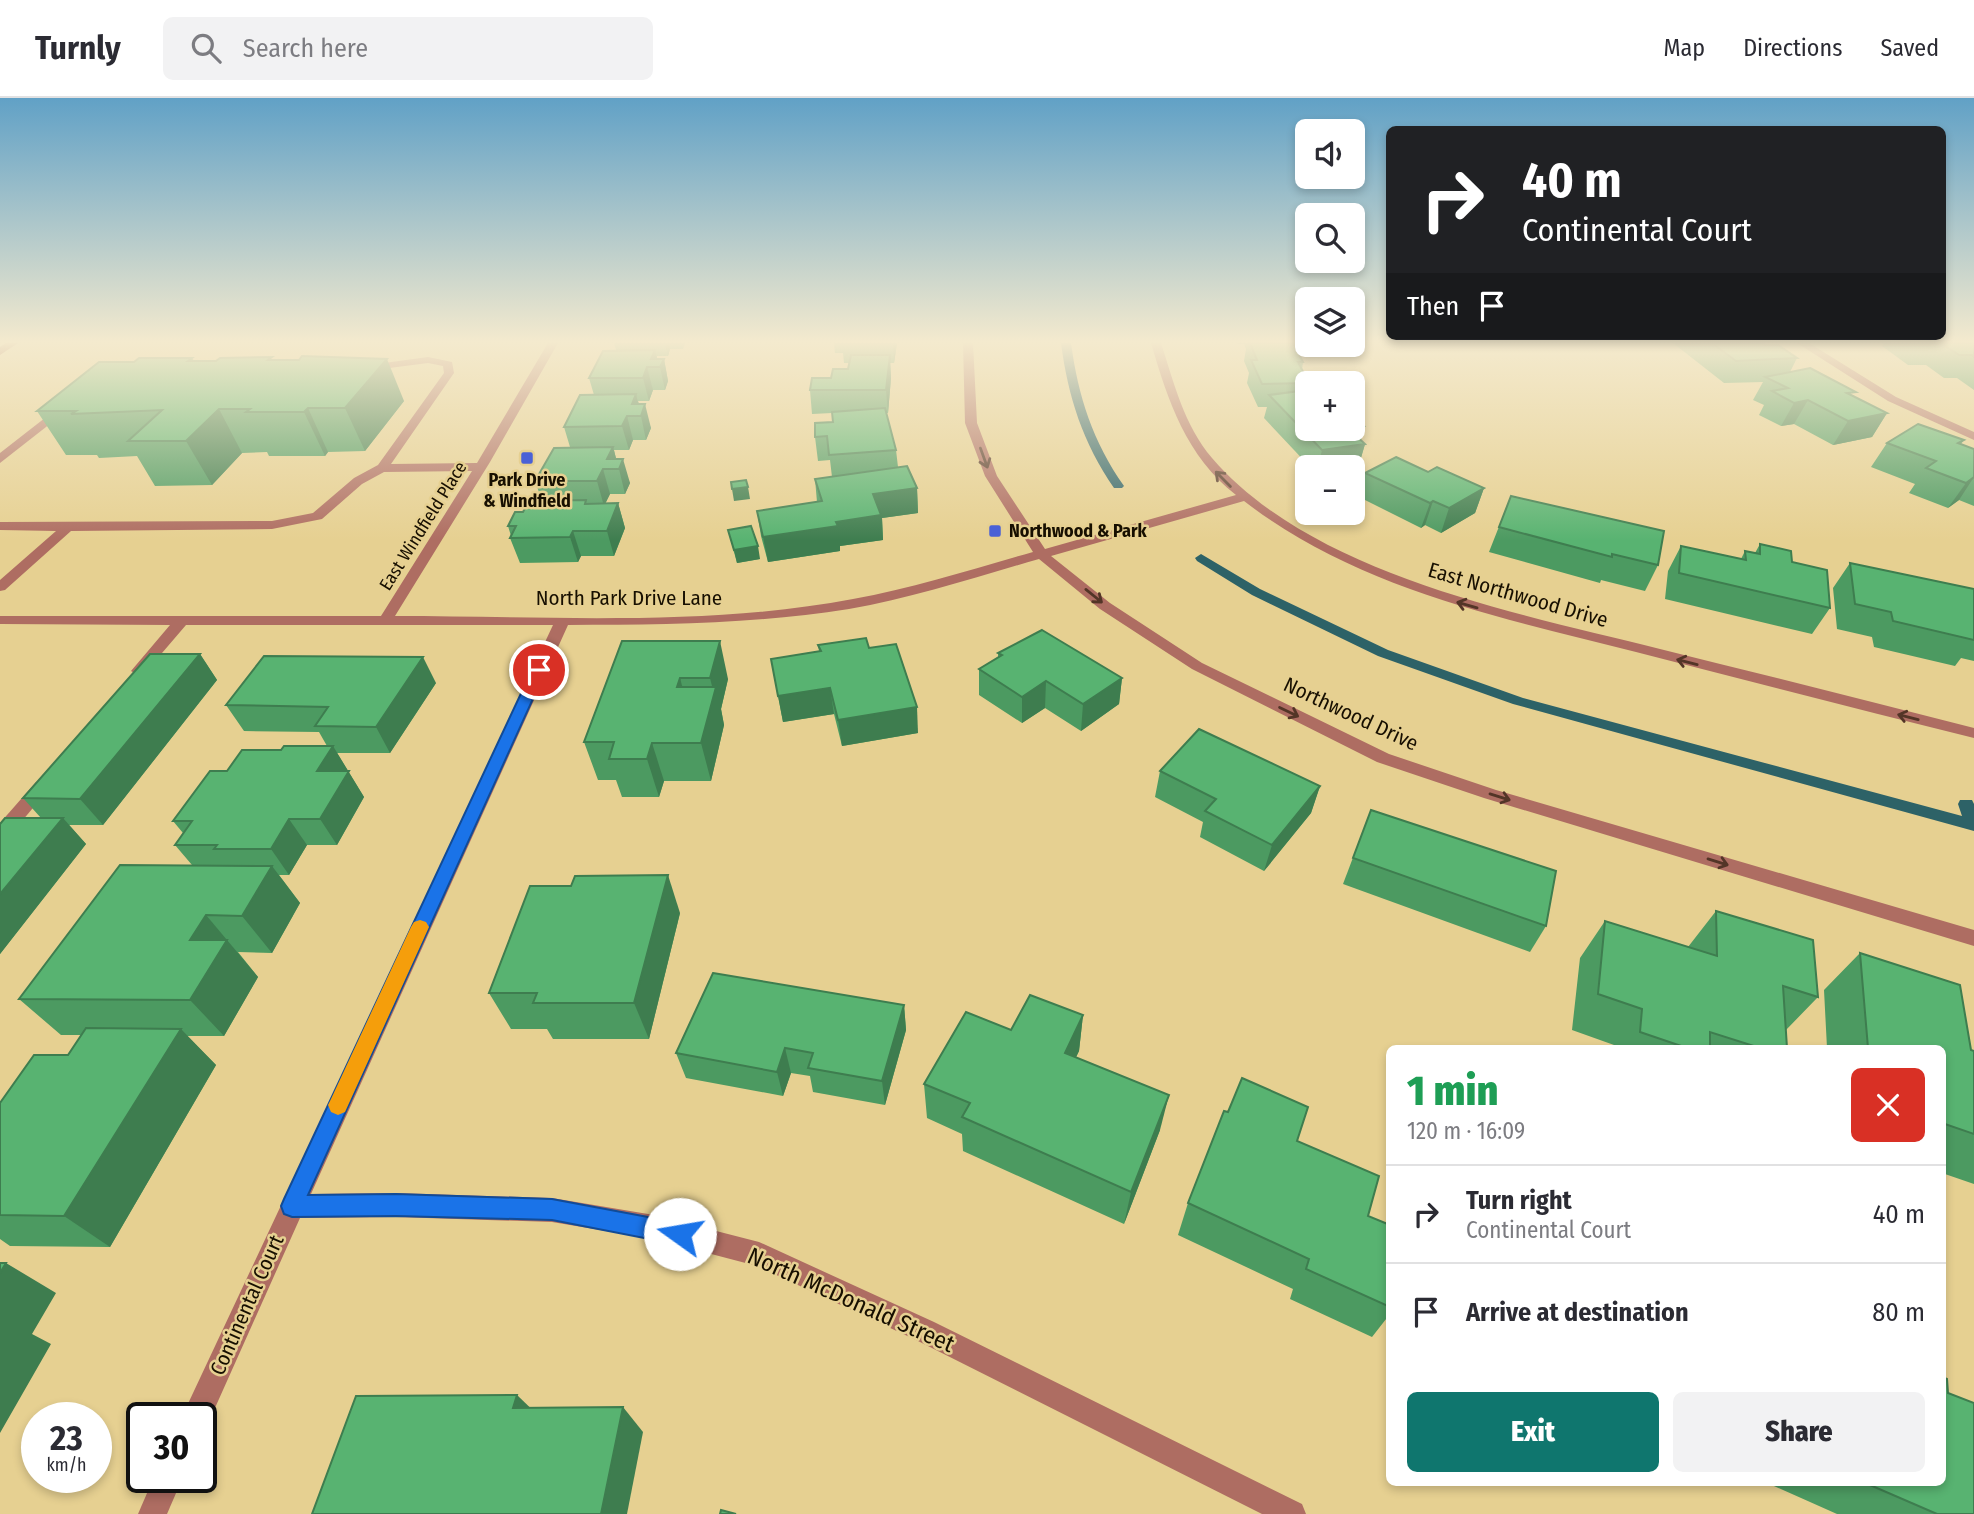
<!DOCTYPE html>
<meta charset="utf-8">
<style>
:root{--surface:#fff;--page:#f2f2f3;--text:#2b2b33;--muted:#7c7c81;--line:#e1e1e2;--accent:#0f766e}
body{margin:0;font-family:"Fira Sans Condensed",sans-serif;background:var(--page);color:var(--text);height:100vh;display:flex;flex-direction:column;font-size:26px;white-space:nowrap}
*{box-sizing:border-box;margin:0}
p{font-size:23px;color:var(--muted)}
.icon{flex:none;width:38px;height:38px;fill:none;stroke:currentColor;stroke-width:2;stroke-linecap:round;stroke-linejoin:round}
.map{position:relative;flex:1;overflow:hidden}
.drawer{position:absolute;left:1386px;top:947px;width:560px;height:441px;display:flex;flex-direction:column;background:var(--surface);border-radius:10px;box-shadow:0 4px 10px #0003}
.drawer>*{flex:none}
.banner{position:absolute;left:1386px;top:28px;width:560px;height:214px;border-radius:10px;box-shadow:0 4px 10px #0003;background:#202124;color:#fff;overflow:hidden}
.controls{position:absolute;left:1295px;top:21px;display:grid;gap:14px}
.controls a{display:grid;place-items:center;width:70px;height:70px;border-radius:10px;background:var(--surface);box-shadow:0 4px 10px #0003;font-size:35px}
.speed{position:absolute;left:21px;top:1304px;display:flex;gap:14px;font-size:35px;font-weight:700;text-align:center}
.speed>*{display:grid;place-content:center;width:91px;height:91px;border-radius:50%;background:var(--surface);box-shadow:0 4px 10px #0003;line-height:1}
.speed small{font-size:18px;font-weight:400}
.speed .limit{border:4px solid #111;border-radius:10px;background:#fff;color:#111}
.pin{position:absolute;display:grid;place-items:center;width:60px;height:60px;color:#fff;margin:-30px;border:4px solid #fff;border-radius:50%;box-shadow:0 2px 7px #0007}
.me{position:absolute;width:77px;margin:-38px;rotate:283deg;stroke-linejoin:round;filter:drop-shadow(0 0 5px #0008)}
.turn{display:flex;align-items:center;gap:24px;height:147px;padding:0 21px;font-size:32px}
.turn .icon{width:91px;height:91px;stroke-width:2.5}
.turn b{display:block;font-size:49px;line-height:60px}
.then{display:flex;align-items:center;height:66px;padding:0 21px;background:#0003;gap:14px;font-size:26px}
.round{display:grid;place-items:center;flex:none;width:74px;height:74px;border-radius:10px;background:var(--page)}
.head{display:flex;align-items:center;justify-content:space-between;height:119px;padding:0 21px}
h1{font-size:42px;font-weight:800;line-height:52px;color:#1e9e55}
.button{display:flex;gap:14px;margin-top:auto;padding:14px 21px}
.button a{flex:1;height:80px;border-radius:10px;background:var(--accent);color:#fff;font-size:28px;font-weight:800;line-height:80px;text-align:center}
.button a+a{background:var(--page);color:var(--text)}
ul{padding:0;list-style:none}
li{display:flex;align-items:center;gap:21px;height:98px;padding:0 21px;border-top:2px solid var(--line)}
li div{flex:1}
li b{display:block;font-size:26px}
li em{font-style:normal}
header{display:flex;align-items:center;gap:42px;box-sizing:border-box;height:98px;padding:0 35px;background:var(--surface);border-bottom:2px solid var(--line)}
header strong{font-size:33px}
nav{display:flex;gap:38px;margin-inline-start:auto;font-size:24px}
.search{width:490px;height:63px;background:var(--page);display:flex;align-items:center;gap:18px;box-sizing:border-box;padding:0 24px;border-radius:10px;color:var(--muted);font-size:26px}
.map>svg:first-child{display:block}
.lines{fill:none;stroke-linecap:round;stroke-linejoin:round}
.stream{fill:#2d6267;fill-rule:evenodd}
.minor{fill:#ae6d62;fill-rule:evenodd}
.major{fill:#76190e;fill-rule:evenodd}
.wall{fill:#4c9a61}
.shaded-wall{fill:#3e7d4f}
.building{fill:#58b371;stroke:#3e7d4f;stroke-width:2}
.oneway{stroke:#533527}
.route{fill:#1a73e8;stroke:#114b97;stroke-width:2}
.slow{fill:#f59e0b}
.poi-dot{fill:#4a61d6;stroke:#e6d091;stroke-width:2.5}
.labels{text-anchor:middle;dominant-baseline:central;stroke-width:5;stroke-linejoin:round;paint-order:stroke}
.far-poi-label{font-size:18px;font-weight:bold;fill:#170f00;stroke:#e6d091}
.far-street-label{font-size:18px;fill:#170f00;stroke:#e6d091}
.street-label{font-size:21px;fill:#170f00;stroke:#e6d091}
.near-street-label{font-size:24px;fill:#170f00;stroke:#e6d091}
</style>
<header>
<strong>Turnly</strong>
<div class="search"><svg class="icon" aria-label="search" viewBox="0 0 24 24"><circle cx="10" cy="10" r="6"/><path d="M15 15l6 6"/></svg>Search here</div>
<nav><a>Map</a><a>Directions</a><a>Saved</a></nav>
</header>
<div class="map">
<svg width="1974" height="1416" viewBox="0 0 1974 1416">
<rect width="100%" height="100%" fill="#e6d091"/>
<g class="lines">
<g class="stream">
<path d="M1061 245H1071C1078 298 1093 344 1124 388L1122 390H1114C1083 345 1068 299 1061 245Z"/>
<path d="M1201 456 1260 491 1388 552 1523 600 1962 718 1958 706 1960 702H1972L1974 706V733L1513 606 1378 558 1252 497 1197 463 1195 460Z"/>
</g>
<g class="minor">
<path d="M548 245H558L490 364 395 518C544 518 706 529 853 501 914 490 973 471 1033 454L985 378 965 325 963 245H973L977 325 997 378 1045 451 1236 397C1186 358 1168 303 1151 245H1161C1174 285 1184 327 1212 360 1313 477 1517 515 1660 551 1765 577 1869 603 1974 630V640C1861 612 1748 583 1636 554 1499 519 1358 491 1244 403L1051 458 1110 505 1202 565 1389 656 1496 692 1974 832V848L1484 700 1377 664 1192 571 1100 511 1039 461C976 479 913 500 849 511 755 526 662 527 568 527L311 1096 396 1095 552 1100 654 1117 759 1144 934 1224 1302 1406 1306 1416H1262L916 1242 757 1168 654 1141 552 1124 396 1119 300 1120 206 1330 201 1331V1320H183L186 1310 553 527H186L144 576 139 578 131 573 170 527 0 526V518H381L472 373 384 374 362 386 322 421 272 431 71 433 5 492 0 493V482L56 433 0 432V424L272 423 313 415 354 380 378 367 444 275 443 268 428 265 366 273 361 270 362 268 428 259 452 264 454 275 391 366 477 365Z"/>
<path d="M1797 245H1809L1896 299 1974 334V342L1888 303Z"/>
<path d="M59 309 69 311 0 365V355Z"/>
<path d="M42 682 48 684 51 688 48 692 6 742 0 744V725L36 684Z"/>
<path d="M154 1379H183L167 1416H138Z"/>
</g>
<path class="major" d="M6 245H18L0 257V249Z"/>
</g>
<g class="wall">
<path d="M614 245H685L683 251H670L668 258H657V261H664L668 283 665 292H653L649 303H638L651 330 646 342H633L629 352H614L616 361 630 385 625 396H610L605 406 618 405 625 430 614 458H581L578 464 520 465 510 440 511 438 508 428 523 414 542 403 535 383 570 349 564 329 594 297 589 280 616 252Z"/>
<path d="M834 245H897L894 265H890L891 280 888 315H886L896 352 898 369 917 390 918 415 882 420 883 442 840 448V453L768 464 761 438 757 413 817 404 815 381 832 379 830 362 818 363 815 339 833 324 832 315 812 316 810 292 848 271 849 265H844L843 255H835Z"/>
<path d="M1237 245H1307L1305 254H1298L1303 264 1302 272 1307 285V331L1364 328 1361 342 1365 346 1358 370 1310 369 1264 320 1267 309H1258L1247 285 1249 275 1244 263 1246 251 1244 246H1238Z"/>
<path d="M1673 245H1761L1765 247 1797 260 1790 274 1853 298 1887 315 1872 339 1833 347 1794 326 1781 328 1759 317 1764 307 1753 302 1763 284 1724 285Z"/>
<path d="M1884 245H1974V292L1957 280H1944L1926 267H1908L1882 248Z"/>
<path d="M192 260 194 263 273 262 404 303 365 353 328 354 325 358H269L267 354 242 355 212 387 155 388 137 358 99 360 97 357H66L37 313 134 264Z"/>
<path d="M1964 342 1961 346 1974 351V408L1959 402 1948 410 1909 395 1915 386 1871 369 1887 345Z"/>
<path d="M1428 374 1484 390 1475 415 1441 435 1425 427 1421 430 1359 399 1365 375Z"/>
<path d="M1511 398 1658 467 1645 493 1601 482 1600 485 1489 454Z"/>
<path d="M728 432 760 461 737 465Z"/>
<path d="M1760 446 1792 464 1830 510 1812 536 1665 501 1668 473 1681 448 1741 461 1745 453 1755 455Z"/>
<path d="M1850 465 1974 491V563L1961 560 1955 568 1874 549 1872 539 1837 531 1833 490Z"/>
<path d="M622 543 728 581 721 611 724 627 711 683H664L659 699H622L616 682H598L584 644Z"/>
<path d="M818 547 869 550 918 635 842 648 834 616 783 624 771 561 819 553Z"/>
<path d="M998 555 1122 580 1119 606 1081 633 1045 610 1022 625 979 597V571L998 560Z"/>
<path d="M200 556 217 582 103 727H69L86 746 0 856V726L41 720 23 700Z"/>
<path d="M436 585 390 655H337L364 699 337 747H307L289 777H279L300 805 272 855 238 854 258 879 224 938H187L216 967 110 1149 10 1148 0 1141V1005L68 957 82 937H61L19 901 192 767 175 747 183 735 173 723 227 673 281 652 327 648 319 634 244 633 226 607Z"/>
<path d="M1160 673 1320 688 1311 715 1264 773 1200 739 1203 724 1155 699Z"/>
<path d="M1371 712 1546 828 1530 854 1343 786Z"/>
<path d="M1716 813 1818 899 1786 932 1787 950H1614V947L1572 932 1580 860 1605 823 1688 849Z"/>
<path d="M680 815 649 941H553L547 931H511L489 895Z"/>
<path d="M1860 855 1971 952 1974 953V1086L1942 1075V950H1827L1824 892Z"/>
<path d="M904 907 906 932 885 1007 813 994 810 978 791 975 783 998 686 980 676 955Z"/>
<path d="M1083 917 1079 953 1076 959 1160 1032 1124 1126 963 1053 962 1036 927 1020 924 986 1011 932Z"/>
<path d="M1297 1043 1368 1118 1390 1127V1216L1372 1239 1290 1201 1293 1191 1178 1137 1188 1105Z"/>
<path d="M1948 1295 1974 1416H1837L1765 1384H1942Z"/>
</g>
<g class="shaded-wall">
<path d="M665 245H669L670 251 668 258Z"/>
<path d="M893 245H897L894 265Z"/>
<path d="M655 252 659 269 651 261Z"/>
<path d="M890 257 891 280 888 315 886 292Z"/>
<path d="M387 261 404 303 365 353 345 310Z"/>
<path d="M664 261 668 283 665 292 660 269Z"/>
<path d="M647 269 653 292 649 303 643 280Z"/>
<path d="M636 296 641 317 645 306 651 330 646 342 641 318 632 306Z"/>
<path d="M1808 302 1794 326 1781 328 1794 305Z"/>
<path d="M308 310 328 354 325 358 304 314Z"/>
<path d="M219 311 242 355 212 387 186 343Z"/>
<path d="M1887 315 1872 339 1833 347 1848 323Z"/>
<path d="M627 318 633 342 629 352 622 328Z"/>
<path d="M1364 328 1359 346H1365L1358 370 1318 369 1322 352 1348 331Z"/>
<path d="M613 349 619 371 623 361 630 385 625 396 619 371 607 361Z"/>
<path d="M603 371 610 396 604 408 597 383Z"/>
<path d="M1974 379 1959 402 1948 410 1966 385Z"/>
<path d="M748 389 750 401 734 403 732 391Z"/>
<path d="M917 390 918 415 882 420 883 442 840 448V453L768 464 763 439 836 424 873 396Z"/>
<path d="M1484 390 1475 415 1441 435 1449 410Z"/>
<path d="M1433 403 1425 427 1421 430 1430 405Z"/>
<path d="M618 405 625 430 614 458 607 433Z"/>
<path d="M573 433 581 458 578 464 570 439Z"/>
<path d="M758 448 760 461 737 465 734 452Z"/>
<path d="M720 543 728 581 721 611 724 627 711 683 701 645 714 596 710 580Z"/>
<path d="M200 556 217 582 103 727 80 701Z"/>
<path d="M423 559 436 585 390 655 376 629Z"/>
<path d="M680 580 690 618 677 589Z"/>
<path d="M1122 580 1119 606 1081 633 1083 606Z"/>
<path d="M1046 583 1045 610 1022 625V599Z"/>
<path d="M830 590 834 616 783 624 778 598Z"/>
<path d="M917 609 918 635 842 648 838 622Z"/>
<path d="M652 645 664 683 659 699 647 661Z"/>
<path d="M333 648 364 699 337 747 320 721 317 673Z"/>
<path d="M1320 688 1311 715 1264 773 1272 747Z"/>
<path d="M63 720 86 746 0 856V796Z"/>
<path d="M289 721 307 747 289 777 271 751Z"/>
<path d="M272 768 300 805 272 855 242 818Z"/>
<path d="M668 777 680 815 649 941 634 905Z"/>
<path d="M206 817 258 879 224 938 190 902V842Z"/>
<path d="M904 907 906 932 885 1007 882 983Z"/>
<path d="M1083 917 1079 953 1061 990 1065 955Z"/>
<path d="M181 931 216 967 110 1149 64 1118Z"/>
<path d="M785 950 791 975 783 998 777 974Z"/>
<path d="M1169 997 1160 1032 1124 1126 1131 1094Z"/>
<path d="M6 1165 56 1195 32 1236 51 1246 0 1335V1175Z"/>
<path d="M517 1297 543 1322 513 1310Z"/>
<path d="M623 1309 643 1334 627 1416H601Z"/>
</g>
<g class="building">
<path d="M1250 245H1293L1303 264H1298L1309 285 1262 286 1251 262H1257Z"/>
<path d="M1712 245H1761L1765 247H1778L1797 260 1736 263Z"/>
<path d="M1941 245H1974V259L1972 257H1959Z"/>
<path d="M655 252 651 261H664L660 269H647L643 280H589L603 253Z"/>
<path d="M851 257H890L886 292H810L812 280H831L833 271H848Z"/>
<path d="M302 258 387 261 345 310H308L304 314H246L250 311H219L186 343H128L162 312 71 316 76 313H37L99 264H134L139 260H192L188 263H216L220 260 272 259 268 262H299Z"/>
<path d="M1810 270 1856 294 1847 295 1887 315 1848 323 1808 302 1794 305 1772 293 1788 290 1765 279Z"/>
<path d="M1307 292V331H1349L1365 346 1322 352 1269 297Z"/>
<path d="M636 296 632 306H645L641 318H627L622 328 564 329 580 297Z"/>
<path d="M885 310 896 352 829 357 827 338 815 339V325L833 324 832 314Z"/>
<path d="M1353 317 1364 328 1353 329Z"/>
<path d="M1918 326 1964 342 1958 345 1974 351V379L1966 385 1926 370 1936 363 1887 345Z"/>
<path d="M613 349 607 361H623L619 371H603L597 383H535L554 350Z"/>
<path d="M1396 359 1428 374 1437 369 1484 390 1449 410 1433 403 1430 405 1365 375Z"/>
<path d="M907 368 917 390 873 396 881 417 836 424 838 428 763 439 757 413 822 403 815 381Z"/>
<path d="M746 382 748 389 732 391 731 384Z"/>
<path d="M1511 398 1664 433 1658 467 1612 456V459L1499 429Z"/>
<path d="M586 402 585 406 618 405 607 433H573L570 439 510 440 516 428H508L515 414H523L529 403Z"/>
<path d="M751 428 758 448 734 452 728 432Z"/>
<path d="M1760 446 1791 453 1792 464 1827 472 1830 510 1679 475 1681 448 1746 462 1745 453 1760 456Z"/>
<path d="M1850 465 1974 491V542L1893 523 1891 514 1855 506Z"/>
<path d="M1042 532 1122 580 1083 606 1046 583 1022 599 979 571 1002 557 998 555Z"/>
<path d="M866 540 869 550 896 546 917 609 838 622 830 590 778 598 771 561 821 553 818 547Z"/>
<path d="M622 543H720L710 580H680L677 589H716L701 645H652L647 661H609L614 644H584Z"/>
<path d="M150 556H200L80 701 23 700Z"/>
<path d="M264 558 423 559 376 629 315 628 328 609 226 607Z"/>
<path d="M1199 631 1320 688 1272 747 1205 713 1216 701 1160 673Z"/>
<path d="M284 648H333L317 673H349L320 721H289L271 751H214L217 747H175L192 723H173L210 673H227L242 652H281Z"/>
<path d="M1371 712 1556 773 1546 828 1353 760Z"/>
<path d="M5 720H63L0 796V726Z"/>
<path d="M120 767 272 768 242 818 206 817 190 842H227L190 902 19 901Z"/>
<path d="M668 777 634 905H533L537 895H489L530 788H571L575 778Z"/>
<path d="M1716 813 1813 842 1818 899 1783 888 1787 950H1760L1710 934V950H1687L1640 934 1642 911 1598 896 1605 823 1717 858Z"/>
<path d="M1860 855 1960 887 1971 952 1974 953V1036L1942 1025V950H1868Z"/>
<path d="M713 875 904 907 882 983 808 970 813 955 785 950 777 974 676 955Z"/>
<path d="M1030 897 1083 917 1065 955 1169 997 1131 1094 962 1019 970 1005 924 986 966 914 1011 932Z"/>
<path d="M86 930 181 931 64 1118 0 1117V1005L34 957H68Z"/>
<path d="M1242 980 1308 1009 1297 1043 1379 1078 1368 1118 1390 1127V1209L1306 1171 1309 1161 1188 1105 1224 1013 1228 1014Z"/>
<path d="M0 1165H6L0 1175Z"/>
<path d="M1942 1279 1947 1281 1948 1295 1974 1305V1416H1937L1863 1384H1942Z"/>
<path d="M517 1297 513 1310 623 1309 601 1416H312L356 1298Z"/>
<path d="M721 1412 736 1416H720Z"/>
</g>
<defs><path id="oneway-shaft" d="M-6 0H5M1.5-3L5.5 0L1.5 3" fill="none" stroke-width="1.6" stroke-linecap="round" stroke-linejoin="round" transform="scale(1.75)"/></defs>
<g class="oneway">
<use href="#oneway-shaft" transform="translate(984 360) rotate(70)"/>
<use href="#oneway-shaft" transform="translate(1223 381) rotate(-135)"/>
<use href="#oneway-shaft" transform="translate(1094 498) rotate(39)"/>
<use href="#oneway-shaft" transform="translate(1467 507) rotate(-164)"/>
<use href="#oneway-shaft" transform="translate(1687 564) rotate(-166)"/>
<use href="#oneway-shaft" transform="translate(1289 614) rotate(26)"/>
<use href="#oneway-shaft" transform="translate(1908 619) rotate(-166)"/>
<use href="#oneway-shaft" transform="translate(1500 699) rotate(17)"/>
<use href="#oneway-shaft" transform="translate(1718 764) rotate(17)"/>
</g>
<linearGradient id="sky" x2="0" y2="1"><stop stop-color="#61a1c6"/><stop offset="0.55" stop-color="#f4eace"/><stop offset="1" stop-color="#f4eace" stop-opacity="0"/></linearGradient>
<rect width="1974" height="443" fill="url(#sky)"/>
<path class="route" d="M539 568 546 572 308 1097 396 1096 552 1101 680 1125 688 1128 691 1136 688 1144 680 1147 552 1122 396 1118 292 1119 284 1116 281 1108 284 1101 532 572Z"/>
<path class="slow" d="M420 822 426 824 429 829 345 1014 338 1017 331 1014 328 1007 331 1001 411 829 414 824Z"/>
<g class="poi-dot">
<rect x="520" y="353" width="14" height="14" rx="3.5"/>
<rect x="988" y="426" width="14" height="14" rx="3.5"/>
</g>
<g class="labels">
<g class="far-poi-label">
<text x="527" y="382">Park Drive<tspan x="527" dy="21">&amp; Windfield</tspan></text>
<text x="1009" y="433" text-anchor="start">Northwood &amp; Park</text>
</g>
<g class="far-street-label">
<text transform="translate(423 428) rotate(-58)">East Windfield Place</text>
</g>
<g class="street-label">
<text transform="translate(1518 497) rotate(16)">East Northwood Drive</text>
<text x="629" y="500">North Park Drive Lane</text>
<text transform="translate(1351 616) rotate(25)">Northwood Drive</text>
<text transform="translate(247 1207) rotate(-66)">Continental Court</text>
</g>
<g class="near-street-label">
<text transform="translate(851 1202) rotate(24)">North McDonald Street</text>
</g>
</g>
</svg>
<div class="controls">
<a><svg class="icon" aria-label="sound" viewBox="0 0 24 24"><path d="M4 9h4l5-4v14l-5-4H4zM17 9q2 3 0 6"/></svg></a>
<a><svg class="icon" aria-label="search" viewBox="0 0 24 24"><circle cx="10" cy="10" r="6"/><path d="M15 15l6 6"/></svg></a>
<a><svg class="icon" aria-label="layers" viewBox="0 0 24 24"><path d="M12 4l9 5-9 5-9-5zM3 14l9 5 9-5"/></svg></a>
<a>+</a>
<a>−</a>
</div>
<div class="speed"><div>23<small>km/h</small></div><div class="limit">30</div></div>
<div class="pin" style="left:539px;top:572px;background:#d93025"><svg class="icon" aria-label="arrive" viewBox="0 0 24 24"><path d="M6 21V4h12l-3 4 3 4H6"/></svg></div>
<svg class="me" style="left:680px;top:1136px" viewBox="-20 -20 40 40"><circle r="19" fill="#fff"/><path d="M0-13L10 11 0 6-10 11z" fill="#1a73e8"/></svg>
<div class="banner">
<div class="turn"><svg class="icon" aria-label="right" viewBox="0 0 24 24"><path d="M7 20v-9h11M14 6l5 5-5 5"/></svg><div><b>40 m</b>Continental Court</div></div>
<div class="then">Then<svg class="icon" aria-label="arrive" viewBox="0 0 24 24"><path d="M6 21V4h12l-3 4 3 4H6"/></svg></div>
</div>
<section class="drawer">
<div class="head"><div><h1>1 min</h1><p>120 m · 16:09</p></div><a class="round" style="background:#d93025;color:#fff"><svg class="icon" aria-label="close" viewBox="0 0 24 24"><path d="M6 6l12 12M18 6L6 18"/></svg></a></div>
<ul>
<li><svg class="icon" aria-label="right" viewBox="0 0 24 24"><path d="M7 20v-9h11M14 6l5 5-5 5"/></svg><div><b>Turn right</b><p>Continental Court</p></div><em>40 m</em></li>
<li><svg class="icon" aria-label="arrive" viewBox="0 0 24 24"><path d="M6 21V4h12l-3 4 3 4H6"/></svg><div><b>Arrive at destination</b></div><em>80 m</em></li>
</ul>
<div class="button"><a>Exit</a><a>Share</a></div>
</section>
</div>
